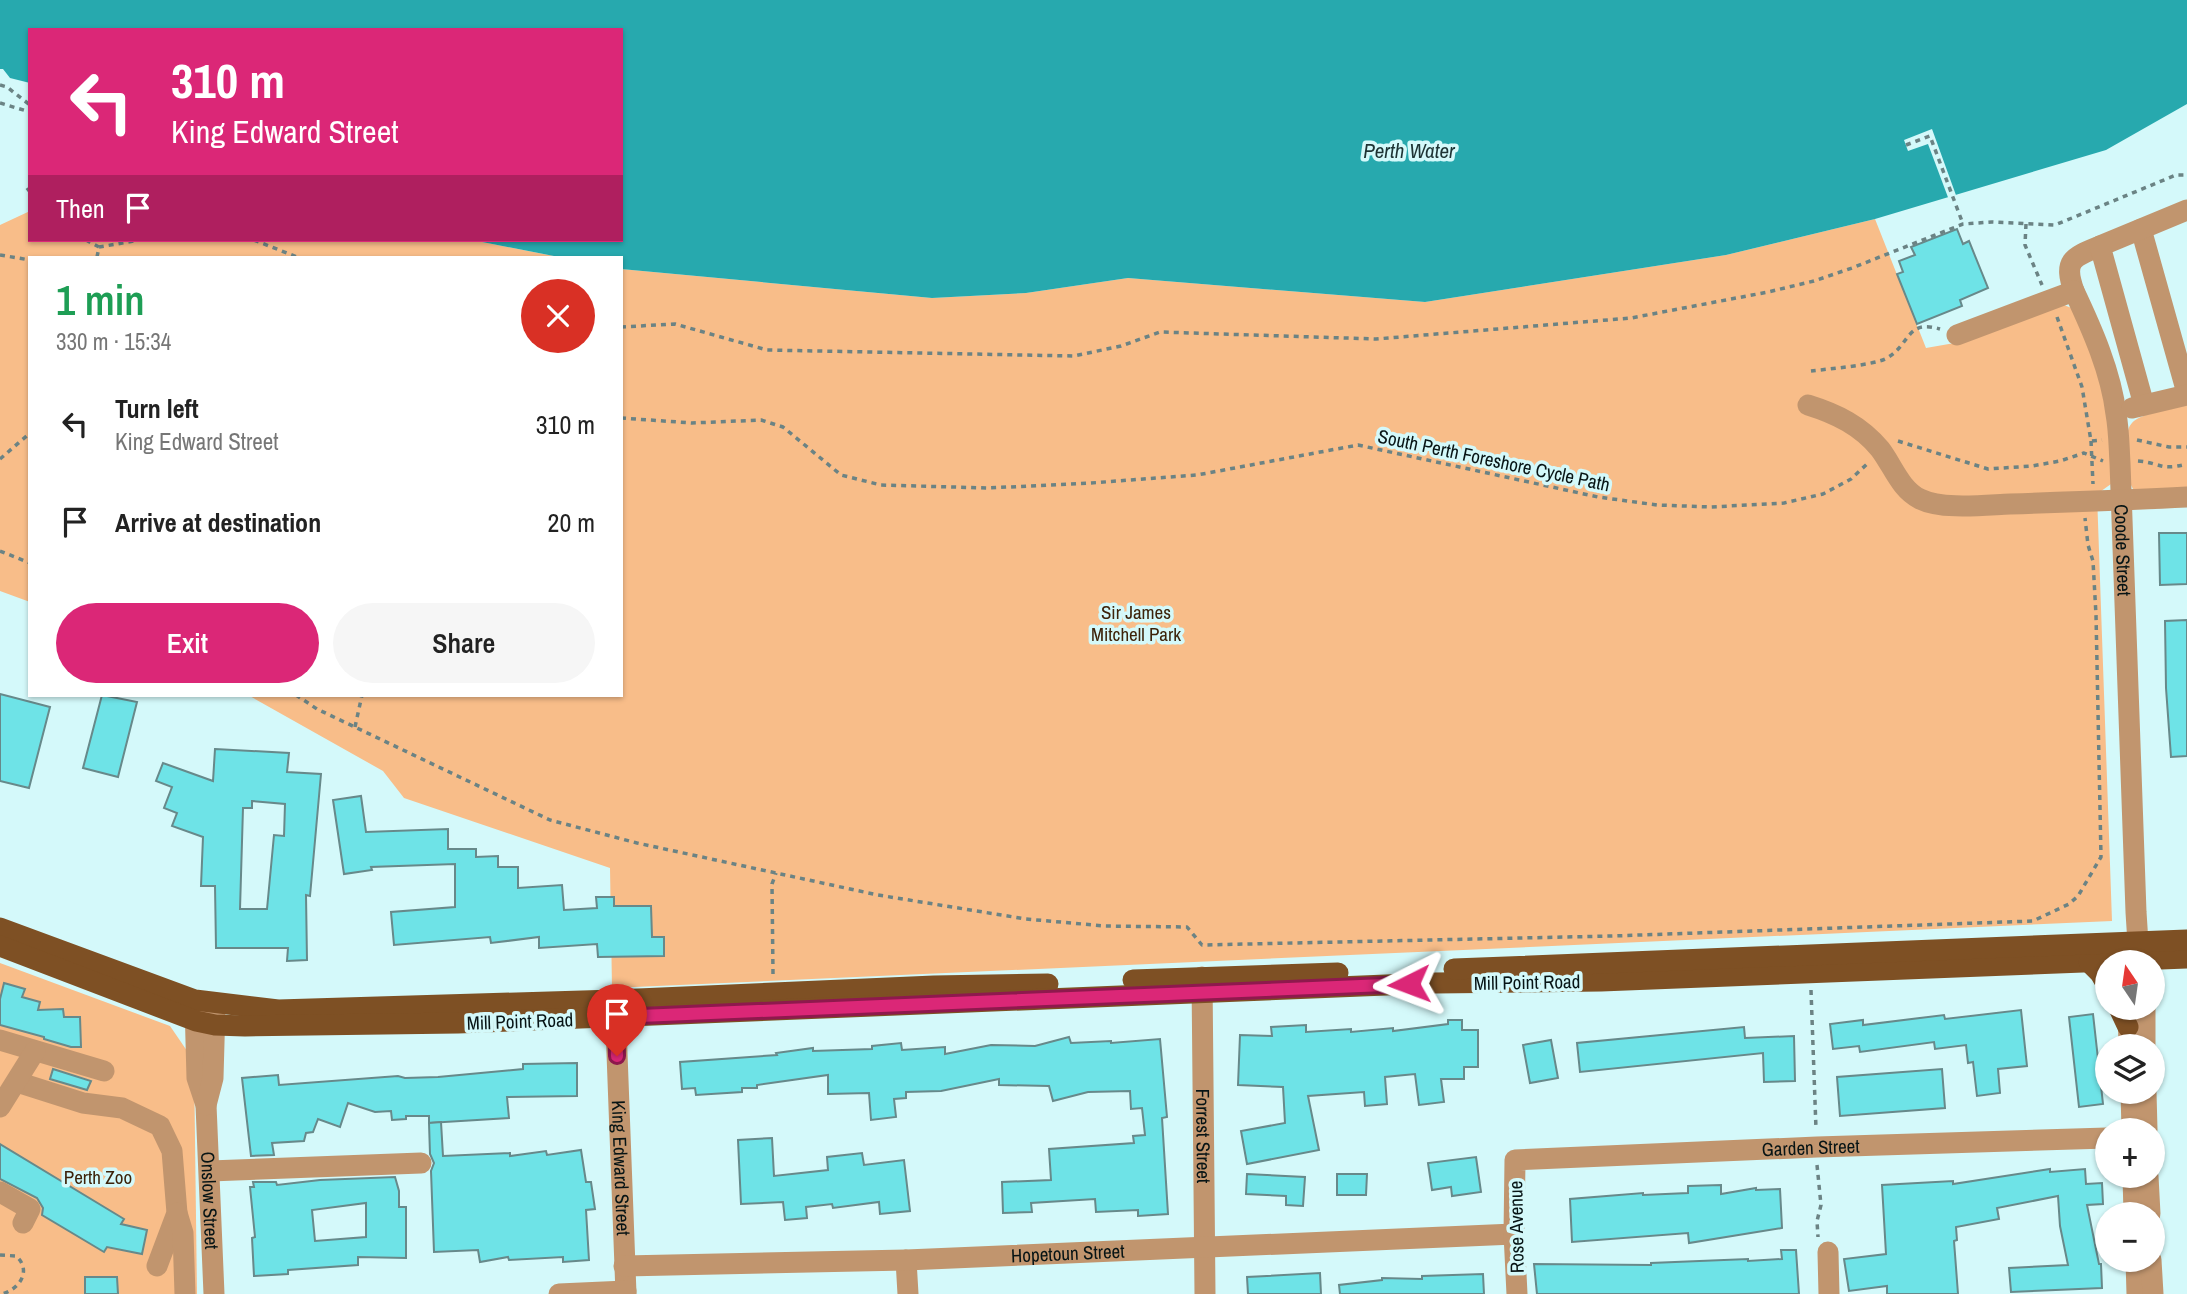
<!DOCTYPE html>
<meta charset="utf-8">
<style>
:root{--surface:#fff;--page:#f6f6f6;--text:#222;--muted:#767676;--accent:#db2777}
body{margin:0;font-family:"Archivo Narrow",sans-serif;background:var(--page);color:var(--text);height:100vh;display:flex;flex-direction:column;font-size:26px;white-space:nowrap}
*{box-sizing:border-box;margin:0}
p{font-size:23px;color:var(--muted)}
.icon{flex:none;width:38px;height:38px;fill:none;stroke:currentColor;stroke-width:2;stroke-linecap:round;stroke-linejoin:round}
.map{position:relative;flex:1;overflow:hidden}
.side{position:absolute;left:28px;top:256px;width:595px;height:441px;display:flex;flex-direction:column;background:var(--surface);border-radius:0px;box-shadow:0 2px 5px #0004}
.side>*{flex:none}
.top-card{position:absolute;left:28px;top:28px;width:595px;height:214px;border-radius:0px;box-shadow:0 2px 5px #0004;background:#db2777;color:#fff;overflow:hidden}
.needle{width:46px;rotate:347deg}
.buttons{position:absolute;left:2095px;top:950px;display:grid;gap:14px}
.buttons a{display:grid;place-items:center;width:70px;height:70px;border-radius:50%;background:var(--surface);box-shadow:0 2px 5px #0004;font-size:35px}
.pin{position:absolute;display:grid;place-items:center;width:60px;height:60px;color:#fff;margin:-72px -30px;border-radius:50% 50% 50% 0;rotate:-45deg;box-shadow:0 0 7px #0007}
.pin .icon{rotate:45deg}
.me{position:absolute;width:77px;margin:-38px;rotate:267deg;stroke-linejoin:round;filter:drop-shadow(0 0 5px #0008)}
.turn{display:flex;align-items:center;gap:24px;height:147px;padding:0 28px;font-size:32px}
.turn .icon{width:91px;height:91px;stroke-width:2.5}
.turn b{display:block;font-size:49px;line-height:60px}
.then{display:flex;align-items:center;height:66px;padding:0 28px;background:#0003;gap:14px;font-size:26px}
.round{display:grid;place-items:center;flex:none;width:74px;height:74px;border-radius:37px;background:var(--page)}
.headline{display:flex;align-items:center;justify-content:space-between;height:119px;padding:0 28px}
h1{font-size:42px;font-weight:600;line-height:52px;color:#1e9e55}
.cta{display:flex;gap:14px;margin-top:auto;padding:14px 28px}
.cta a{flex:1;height:80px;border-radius:42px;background:var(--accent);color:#fff;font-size:28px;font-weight:600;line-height:80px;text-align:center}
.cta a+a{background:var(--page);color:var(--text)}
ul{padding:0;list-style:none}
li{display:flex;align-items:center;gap:21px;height:98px;padding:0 28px}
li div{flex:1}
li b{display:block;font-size:26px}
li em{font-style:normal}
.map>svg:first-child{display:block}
.green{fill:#f8bd89}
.water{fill:#27a9ae}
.pier{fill:#d4f9fa}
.building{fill:#6ee3e7;stroke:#67898a;stroke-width:2;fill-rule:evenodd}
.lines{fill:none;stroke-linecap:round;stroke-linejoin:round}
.path{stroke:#6b8384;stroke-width:3.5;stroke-dasharray:5 5;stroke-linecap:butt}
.minor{stroke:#c1956e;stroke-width:21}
.major{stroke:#7e5024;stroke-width:21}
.route-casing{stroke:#8e194d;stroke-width:18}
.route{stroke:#db2777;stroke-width:12}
.labels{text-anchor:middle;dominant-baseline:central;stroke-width:7;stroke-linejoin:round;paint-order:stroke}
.street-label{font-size:19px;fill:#071415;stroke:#d4f9fa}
.park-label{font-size:19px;fill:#3d230a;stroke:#d4f9fa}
.water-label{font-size:21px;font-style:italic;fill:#1e3334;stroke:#d4f9fa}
</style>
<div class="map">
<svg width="2187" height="1294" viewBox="0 0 2187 1294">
<rect width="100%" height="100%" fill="#d4f9fa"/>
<g class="green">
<path d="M30 211V240H472L559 257H30V602L0 591V225Z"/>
<path d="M1875 219 1926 348 1966 341 2064 305 2074 309 2100 378 2109 422 2111 484 2097 494 2112 921 612 988 610 868 404 798 383 771 248 695H621V269L932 298 1026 293 1128 278 1425 302 1726 255Z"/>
<path d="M2187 405V491H2138L2133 489 2130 483C2124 414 2120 421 2187 405Z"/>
<path d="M0 963 170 1026 194 1061 197 1294H0Z"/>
</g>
<path class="water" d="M0 0H2187V104L2106 150 1875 219 1726 255 1425 302 1128 278 1026 293 932 298 621 269V257H559L472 240H621V30H30V83L10 78 3 69H0Z"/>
<path class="pier" d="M1932 129 1957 198 1949 200 1928 144 1908 151 1904 140Z"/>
<g class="building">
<path d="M1957 229 1963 244 1969 241 1988 288 1960 300 1962 306 1917 324 1897 274 1903 272 1899 261 1915 255 1911 247Z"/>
<path d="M2159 533H2187V584L2160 585Z"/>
<path d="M2187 620V756L2171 757 2166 688 2165 621Z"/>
<path d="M0 694 50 707 29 788 0 781Z"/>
<path d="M102 695 137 702 118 777 83 768Z"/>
<path d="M215 749 289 753 287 772 321 774 310 896 306 895 307 960 287 961 288 948H216L215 886H201L203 837 172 826 177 813 164 808 172 787 156 781 163 763 213 781ZM252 801 285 804 284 836 274 835 267 909H240L243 808H252Z"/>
<path d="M361 796 366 832 448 829V849H476V857L498 856V867H518V888L562 885 564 910 597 908 596 897H614V906H651L652 937H664V956L598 957 597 944 539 948V937L491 943 490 937 394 945 391 912 455 907V864L371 867 372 870 344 874 333 800Z"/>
<path d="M4 983 25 989 22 997 40 1002 38 1010 63 1009 64 1017H80L81 1047H71L44 1039V1037L0 1025V999Z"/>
<path d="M2021 1010 2027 1066 1998 1069 2000 1093 1977 1096 1973 1062 1968 1063 1966 1045 1935 1049 1934 1042 1860 1052 1859 1046 1833 1049 1830 1024 1863 1020V1025L1944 1015 1945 1019Z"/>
<path d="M2093 1014 2103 1104 2079 1107 2069 1017Z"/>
<path d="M1448 1020H1462V1030H1478V1067H1464V1079H1441L1444 1102 1419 1105 1415 1074 1385 1077 1387 1104 1365 1106 1364 1092 1308 1096 1319 1150 1247 1164 1241 1131 1285 1123 1283 1087 1238 1085 1240 1035 1272 1036 1271 1027 1306 1025V1032L1351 1029V1032L1393 1028V1031L1448 1024Z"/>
<path d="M1744 1027 1745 1038 1794 1036 1795 1081 1764 1082 1763 1053 1580 1072 1577 1043Z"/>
<path d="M1069 1037 1071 1043 1111 1041V1043L1160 1039 1167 1117 1162 1118 1168 1214 1138 1216V1210L1096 1212 1095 1199 1031 1203 1032 1212 1003 1213 1002 1182 1051 1180 1049 1149 1134 1143 1133 1136 1145 1135 1142 1108 1131 1109 1130 1091 1088 1092 1053 1101 1049 1086 999 1085V1079L941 1091 906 1092V1098L894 1099 896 1117 871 1120 869 1093 828 1094V1075L757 1085V1088H742V1092L696 1095 695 1088 682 1089 680 1062 777 1055 776 1053 813 1048V1051L872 1049V1046L901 1043 902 1050 945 1047V1054L991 1045 1035 1046Z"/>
<path d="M1551 1040 1558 1078 1530 1083 1523 1045Z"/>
<path d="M577 1063V1096L507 1097 509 1118 429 1123V1116H406V1119L392 1120 391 1111 375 1112 348 1103 340 1127 318 1119 313 1132 306 1133 304 1141 272 1143 274 1155 251 1156 242 1078 278 1075 279 1085 398 1076 405 1078 438 1077 523 1069V1064Z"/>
<path d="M53 1069 91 1081 87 1090 50 1079Z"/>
<path d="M1942 1069 1945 1108 1840 1116 1837 1077Z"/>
<path d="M441 1122 443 1156 510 1153V1156L546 1151 547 1155 581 1150 586 1182H591L595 1209 586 1210 589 1260 563 1262V1257L509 1260 508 1257 480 1262 478 1250 434 1252 431 1171 434 1163 430 1154 429 1123Z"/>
<path d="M772 1138 774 1176 828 1170 827 1157 862 1153 864 1165 904 1160 910 1211 880 1214 879 1202 833 1208 832 1204 806 1207 807 1218 785 1220 783 1202 741 1204 738 1140Z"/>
<path d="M0 1144 124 1219 121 1224 147 1230 142 1254 107 1247 104 1252 42 1215 43 1208 37 1198 0 1179Z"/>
<path d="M1476 1157 1481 1192 1452 1196 1451 1187 1432 1190 1428 1163Z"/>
<path d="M2050 1169V1172L2085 1169 2086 1184 2102 1183 2103 1204 2087 1205 2099 1264H2101L2102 1288 2011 1292 2009 1268 2068 1265 2060 1226 2058 1196 1997 1208 1999 1219 1956 1227 1957 1240 1954 1241 1958 1294H1887V1286L1849 1291 1844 1259 1886 1254 1882 1185 1953 1181V1184Z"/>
<path d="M1247 1174 1305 1177 1303 1206 1286 1205V1196L1246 1194Z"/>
<path d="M1337 1174H1367L1366 1195H1337Z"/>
<path d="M395 1177 399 1191V1207H406V1258L358 1257V1265L288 1270V1274L254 1276 252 1238 255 1237 250 1187H254L253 1182H276L277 1185 320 1180ZM366 1203V1237L315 1241 312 1210Z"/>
<path d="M1721 1185V1194L1756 1188V1190L1780 1189 1782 1228 1689 1243 1688 1233 1572 1242 1570 1199 1643 1193V1195L1688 1193V1186Z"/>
<path d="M1781 1250H1796L1799 1294H1537L1534 1264 1651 1265V1263L1748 1259V1261L1782 1259Z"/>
<path d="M1320 1273 1321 1294H1248L1247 1277Z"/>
<path d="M1483 1274 1484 1294H1340L1339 1285 1382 1280V1278L1422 1279V1276Z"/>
<path d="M85 1277H117L118 1294H85Z"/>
</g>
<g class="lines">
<g class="path">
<path d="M0 85 7 87 30 105"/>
<path d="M0 103 30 112"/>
<path d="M1906 145 1930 136 1963 224"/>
<path d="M27 188 30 192"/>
<path d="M2026 224 2025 245 2042 285"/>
<path d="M86 240 99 247"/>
<path d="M254 240 297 257"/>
<path d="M0 255 30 260"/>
<path d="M97 257 99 247 140 240"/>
<path d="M2057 317 2082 387 2091 441 2102 440"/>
<path d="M621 327 675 324 767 350 1074 356 1121 346 1160 332 1376 339 1631 318 1768 292 1814 281 1852 268 1963 224 1992 222 2055 225 2176 175H2187"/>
<path d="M1811 371C1827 369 1876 365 1887 358 1911 344 1906 319 1940 329"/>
<path d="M621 418 692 423 761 420 783 427 841 475 881 485 988 488 1091 483 1197 475 1358 445 1598 497 1657 505 1711 507 1784 503 1823 494 1851 479 1867 464"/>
<path d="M2137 440 2169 447H2187"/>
<path d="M1898 441 1988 469 2032 466 2060 461 2084 453 2103 461"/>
<path d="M2091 441 2093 484"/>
<path d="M0 459 30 433"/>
<path d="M2138 461C2162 463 2159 471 2187 464"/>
<path d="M0 551 30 563"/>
<path d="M296 695 317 709 550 820 637 843 878 895 1026 919 1105 926 1187 927 1202 945 1612 936 2033 921 2069 904 2078 896 2101 857 2096 615 2093 561 2088 545 2085 518"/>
<path d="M355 727 362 695"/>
<path d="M773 974 772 884 776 873"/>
<path d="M1811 990 1816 1129"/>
<path d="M1817 1165 1821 1205 1817 1221 1818 1237"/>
<path d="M0 1255 16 1256C32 1270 20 1289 2 1294"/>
</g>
<g class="minor">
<path d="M2141 229 2187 393"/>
<path d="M2074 291C2063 260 2073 257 2100 246"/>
<path id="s1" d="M1957 335 2074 291C2092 329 2111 372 2116 414 2119 430 2119 447 2120 463L2136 912 2138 943 2144 956"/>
<path d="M1808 405C1837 414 1861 426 1880 449 1893 466 1900 489 1920 499 1942 510 1985 505 2010 504 2069 502 2128 500 2187 497"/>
<path d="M2144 405 2100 246 2187 210"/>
<path d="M2132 408 2187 395"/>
<path id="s2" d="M1202 977 1205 1294"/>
<path id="s3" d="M615 1000 626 1294"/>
<path id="s4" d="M195 1004 197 1078 206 1105 214 1294"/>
<path d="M2145 1008V1046"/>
<path d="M2128 1010 2129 1046"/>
<path d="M0 1040 104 1071"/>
<path d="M17 1082 83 1103 122 1108 160 1126 172 1151 177 1213 157 1266"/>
<path d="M2131 1092 2132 1130"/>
<path d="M2146 1092 2147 1130"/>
<path d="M206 1105 213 1078 215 1007"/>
<path d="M0 1107 35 1051"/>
<path d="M210 1171 421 1163"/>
<path d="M2133 1176 2134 1214"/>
<path d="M2148 1176 2150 1214"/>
<path d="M0 1192 30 1209 23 1223"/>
<path d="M177 1213 183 1233 185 1294"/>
<path d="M1828 1252 1829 1294"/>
<path d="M906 1260 908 1294"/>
<path d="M2136 1260 2137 1294"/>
<path d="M2151 1260 2153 1294"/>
<path id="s5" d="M624 1266 906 1260 1514 1234"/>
<path d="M559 1294 626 1291"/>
<path id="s6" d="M1517 1294 1514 1234 1515 1160 1817 1147 2107 1138"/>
</g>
<g class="major">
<path d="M0 928 195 1000 278 1010 615 1000 934 986 1048 984"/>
<path d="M0 946 196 1021 215 1025 245 1026 458 1023 1435 983 1601 981 2187 958"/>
<path d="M2089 962 2100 973 2107 985"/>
<path d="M1454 969 2187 940"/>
<path d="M1133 980 1338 973"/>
<path d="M2119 1008 2128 1027"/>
</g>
</g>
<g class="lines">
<g class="route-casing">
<path id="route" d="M617 1056 616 1017 1409 984"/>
</g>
<use href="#route" class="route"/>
</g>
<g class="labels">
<g class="street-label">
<text transform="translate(1494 460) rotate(12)">South Perth Foreshore Cycle Path</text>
<text stroke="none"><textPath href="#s1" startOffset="392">Coode Street</textPath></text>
<text transform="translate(1527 982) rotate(-1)">Mill Point Road</text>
<text transform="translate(520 1021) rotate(-2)">Mill Point Road</text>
<text stroke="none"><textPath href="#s2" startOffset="159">Forrest Street</textPath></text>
<text stroke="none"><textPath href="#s6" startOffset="430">Garden Street</textPath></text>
<text stroke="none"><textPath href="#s3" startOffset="168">King Edward Street</textPath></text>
<text stroke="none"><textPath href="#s4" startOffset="198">Onslow Street</textPath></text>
<text transform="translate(1516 1227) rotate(-91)">Rose Avenue</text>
<text stroke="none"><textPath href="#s5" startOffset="444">Hopetoun Street</textPath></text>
</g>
<g class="park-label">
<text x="1136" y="612">Sir James<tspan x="1136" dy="22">Mitchell Park</tspan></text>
<text x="98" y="1177">Perth Zoo</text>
</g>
<g class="water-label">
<text x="1409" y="150">Perth Water</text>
</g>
</g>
</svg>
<div class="buttons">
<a><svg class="needle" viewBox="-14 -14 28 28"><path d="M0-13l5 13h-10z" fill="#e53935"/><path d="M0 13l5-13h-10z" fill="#767676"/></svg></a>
<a><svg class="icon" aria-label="layers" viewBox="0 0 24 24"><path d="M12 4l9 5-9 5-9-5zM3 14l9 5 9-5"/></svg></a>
<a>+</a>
<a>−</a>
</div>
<div class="pin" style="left:617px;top:1056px;background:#d93025"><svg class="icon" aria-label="arrive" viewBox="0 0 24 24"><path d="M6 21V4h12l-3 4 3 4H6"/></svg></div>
<svg class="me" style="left:1409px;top:984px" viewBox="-20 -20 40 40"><path d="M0-17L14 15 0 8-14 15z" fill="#db2777" stroke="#fff" stroke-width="4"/></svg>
<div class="top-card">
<div class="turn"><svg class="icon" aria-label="left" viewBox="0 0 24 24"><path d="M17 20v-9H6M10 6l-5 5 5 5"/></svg><div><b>310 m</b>King Edward Street</div></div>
<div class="then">Then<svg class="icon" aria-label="arrive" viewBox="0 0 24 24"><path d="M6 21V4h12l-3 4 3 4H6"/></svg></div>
</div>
<section class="side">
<div class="headline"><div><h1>1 min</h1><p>330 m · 15:34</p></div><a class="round" style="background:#d93025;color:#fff"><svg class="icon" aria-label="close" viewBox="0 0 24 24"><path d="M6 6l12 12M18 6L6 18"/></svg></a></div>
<ul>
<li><svg class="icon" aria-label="left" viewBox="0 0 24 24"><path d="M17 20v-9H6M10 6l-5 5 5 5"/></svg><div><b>Turn left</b><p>King Edward Street</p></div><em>310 m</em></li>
<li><svg class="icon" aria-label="arrive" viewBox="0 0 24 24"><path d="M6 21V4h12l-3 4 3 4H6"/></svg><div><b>Arrive at destination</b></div><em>20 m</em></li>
</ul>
<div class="cta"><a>Exit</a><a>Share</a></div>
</section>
</div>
